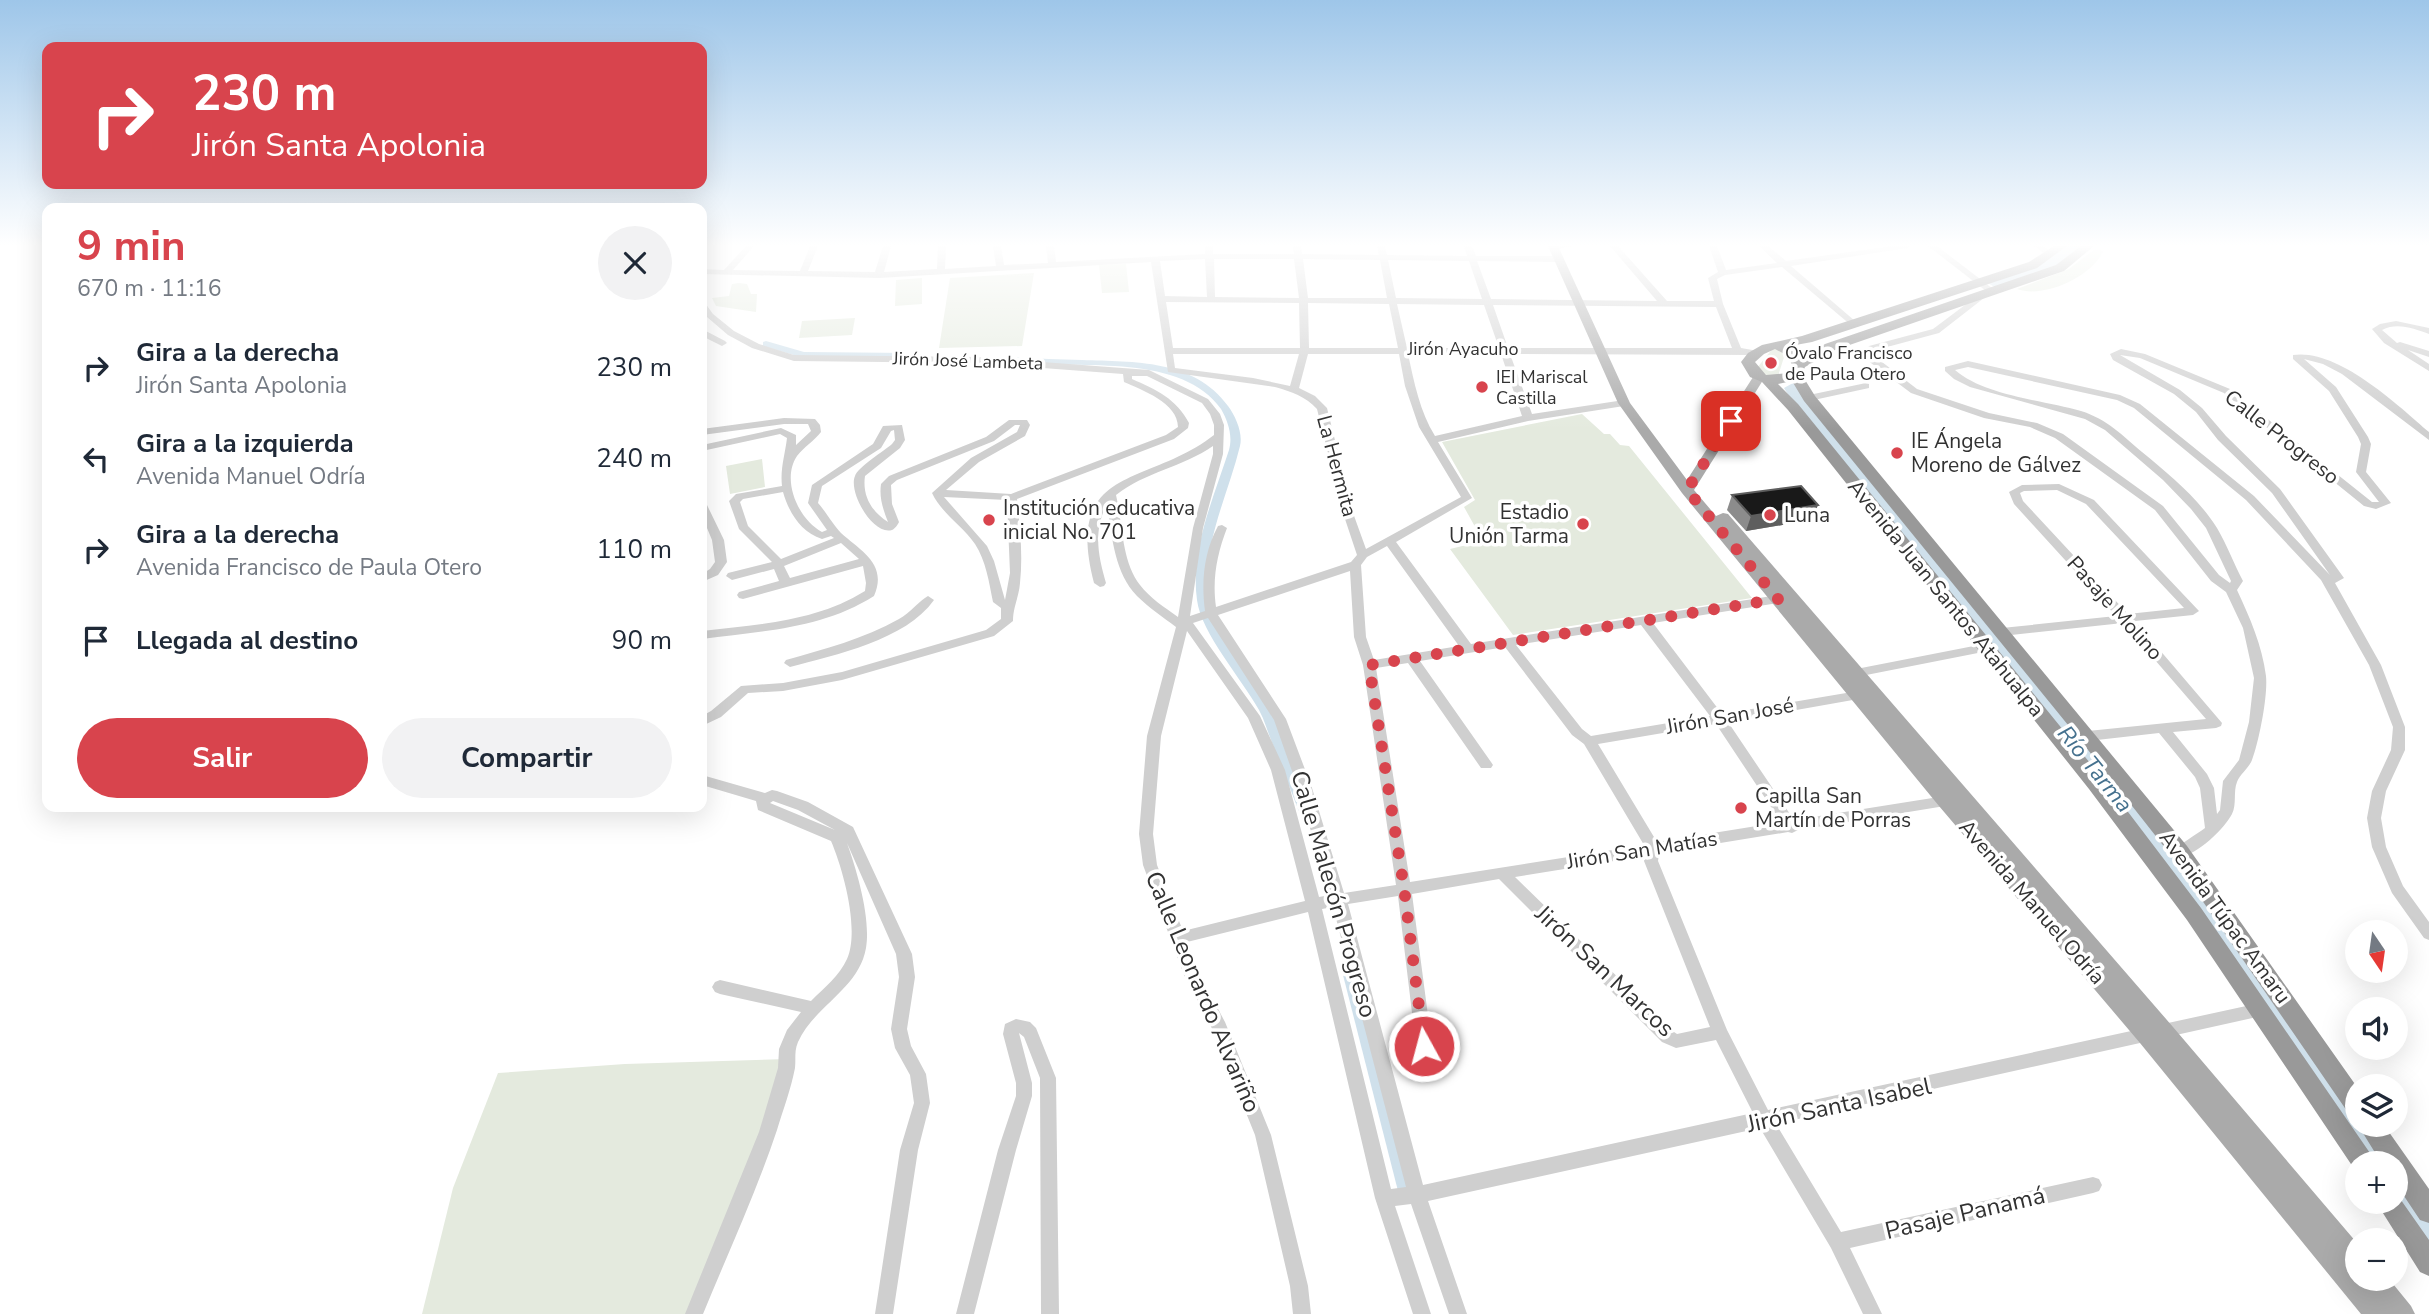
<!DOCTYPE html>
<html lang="es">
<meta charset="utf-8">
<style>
:root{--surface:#fff;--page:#f2f2f3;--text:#1f2937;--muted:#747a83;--accent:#d8444d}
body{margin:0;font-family:"Nunito Sans",sans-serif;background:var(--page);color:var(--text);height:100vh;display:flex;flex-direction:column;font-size:26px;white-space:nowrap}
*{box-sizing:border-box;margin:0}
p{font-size:23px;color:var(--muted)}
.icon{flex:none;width:38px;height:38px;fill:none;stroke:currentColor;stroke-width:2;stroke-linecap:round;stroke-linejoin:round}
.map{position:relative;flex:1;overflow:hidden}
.side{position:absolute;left:42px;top:203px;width:665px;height:609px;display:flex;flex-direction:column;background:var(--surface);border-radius:14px;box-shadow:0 7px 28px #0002}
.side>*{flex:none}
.top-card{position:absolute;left:42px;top:42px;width:665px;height:147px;border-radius:14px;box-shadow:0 7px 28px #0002;background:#d8444d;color:#fff;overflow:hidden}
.needle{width:46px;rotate:167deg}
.buttons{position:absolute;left:2345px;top:920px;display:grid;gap:14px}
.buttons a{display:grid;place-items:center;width:63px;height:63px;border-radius:50%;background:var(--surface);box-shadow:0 7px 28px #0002;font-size:35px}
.pin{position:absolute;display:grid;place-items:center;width:60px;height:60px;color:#fff;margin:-30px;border-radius:14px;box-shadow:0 4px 10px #0006}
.me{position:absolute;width:77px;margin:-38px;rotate:353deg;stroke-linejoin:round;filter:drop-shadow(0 0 5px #0008)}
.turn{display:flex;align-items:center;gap:24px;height:147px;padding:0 35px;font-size:32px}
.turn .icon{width:91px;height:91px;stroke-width:2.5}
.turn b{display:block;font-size:49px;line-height:60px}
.round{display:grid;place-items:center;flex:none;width:74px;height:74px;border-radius:37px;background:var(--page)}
.summary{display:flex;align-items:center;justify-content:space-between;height:119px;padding:0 35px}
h1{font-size:42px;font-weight:700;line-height:52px;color:var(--accent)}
.cta{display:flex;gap:14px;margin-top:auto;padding:14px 35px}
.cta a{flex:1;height:80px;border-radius:42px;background:var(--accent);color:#fff;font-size:28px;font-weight:700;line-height:80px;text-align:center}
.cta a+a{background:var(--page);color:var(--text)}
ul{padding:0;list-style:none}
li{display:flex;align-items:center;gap:21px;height:91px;padding:0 35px}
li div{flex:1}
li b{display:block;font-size:26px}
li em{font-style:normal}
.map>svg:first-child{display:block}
.green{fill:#e4eade}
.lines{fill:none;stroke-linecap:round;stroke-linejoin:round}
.canal{fill:#cfe0eb;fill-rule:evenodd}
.river{fill:#cfe0eb;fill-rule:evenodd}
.minor{fill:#cfcfcf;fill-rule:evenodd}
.major{fill:#aaa;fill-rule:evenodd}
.highway{fill:#999;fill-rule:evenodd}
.wall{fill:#8c8c8c}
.shaded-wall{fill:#5e5e5e}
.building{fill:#191919;stroke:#5e5e5e;stroke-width:2}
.route{stroke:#d8444d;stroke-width:12;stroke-dasharray:0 21.6}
.poi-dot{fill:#d8444d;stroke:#fff;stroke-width:2.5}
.labels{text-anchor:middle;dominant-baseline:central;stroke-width:7;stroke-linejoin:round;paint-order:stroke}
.far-street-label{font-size:18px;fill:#323232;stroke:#fff}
.far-poi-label{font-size:18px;fill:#323232;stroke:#fff;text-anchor:start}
.street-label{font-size:21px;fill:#323232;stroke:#fff}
.poi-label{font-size:21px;fill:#323232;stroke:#fff;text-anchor:start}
.water-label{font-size:23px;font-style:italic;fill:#45718e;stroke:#fff}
.near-street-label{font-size:24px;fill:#323232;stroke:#fff}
</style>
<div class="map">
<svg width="2429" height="1314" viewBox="0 0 2429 1314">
<rect width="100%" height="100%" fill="#fff"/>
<g class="green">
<path d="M2095 249 2103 251C2093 276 2044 299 2017 289L2069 269Z"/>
<path d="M1126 264 1129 292 1102 293 1099 265Z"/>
<path d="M1034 273 1022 346 939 348 950 278Z"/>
<path d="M922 278V304L895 306 896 280Z"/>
<path d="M739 283 747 284 751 294H757L756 312 716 306 712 298 729 296 732 284Z"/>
<path d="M855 318 852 335 799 338 802 321Z"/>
<path d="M1773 348H1778L1785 354 1778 376 1768 377 1757 368Z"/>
<path d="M1582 414 1604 434H1610L1620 445 1629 446 1752 598 1513 635 1450 549 1483 541 1464 507 1475 500 1442 442Z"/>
<path d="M762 459 765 487 730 494 726 466Z"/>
<path d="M788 1059 697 1314H422L453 1188 498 1073 625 1064Z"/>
</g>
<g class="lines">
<g class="canal">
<path d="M766 341 804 352 911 353 916 356 911 359 804 358 763 346V342Z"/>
<path d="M992 356C1022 358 1052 359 1082 360 1134 362 1194 359 1228 406 1236 417 1243 433 1240 446 1228 496 1200 548 1209 601 1215 638 1255 676 1272 710 1288 742 1299 777 1312 809L1310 813 1305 814 1300 813 1298 809C1290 788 1281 766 1273 745 1268 733 1265 721 1259 710 1242 679 1201 633 1197 600 1190 549 1214 497 1229 450 1233 436 1228 421 1221 409 1177 346 1055 373 989 361V357Z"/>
<path d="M1351 968 1356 970 1359 975 1416 1191 1413 1197 1407 1199 1401 1197 1398 1191 1343 975 1346 970Z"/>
</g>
<g class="river">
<path d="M2067 246H2085L2058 267 1996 288 1988 283 1990 280 2046 261Z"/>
<path d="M1793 383 1799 384 1815 411 2128 789 2228 920 2357 1104V1125H2371L2395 1164H2361C2293 1060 2226 957 2152 858 2041 707 1920 564 1803 419L1784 388Z"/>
<path d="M2396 1172 2407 1177 2429 1209V1255L2417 1250 2387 1202H2396Z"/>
</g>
<g class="minor">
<path d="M746 246H754L733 270 800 271 810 246H818L808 271 875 272 883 246H891L884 272 937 269 938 246H946L945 269 996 266 993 246H1001L1004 265 1048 263 1046 246H1054L1056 262 1205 254V246H1213V254H1294L1293 246H1301L1302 254 1379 255 1377 246H1385L1387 255 1467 256 1464 246H1472L1476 256H1557L1561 259 1557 262 1477 261 1491 299 1657 301 1610 246H1618L1667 301H1714L1708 278 1718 272 1709 246H1717L1726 270 1777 263 1759 246H1768L1786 261 1892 246H1911L1907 248 1791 266 1855 321V325L1852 326 1782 267 1725 275 1717 279 1723 304 1741 348 1758 351V355L1510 354 1532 414 1624 400 1629 403 1624 406 1528 421 1438 442 1472 498 1396 542 1471 644 1778 595 1782 596 1784 599 1782 602 1778 603 1653 623 1722 714 1864 690 1868 691 1870 694 1868 697 1864 698 1728 722 1794 820 1945 796 1950 797 1952 801 1950 805 1945 806 1798 830 1792 833 1788 832 1659 853 1658 861 1727 1030 1768 1110 2260 1003 2266 1005 2268 1010 2266 1015 1776 1124 1841 1232 2093 1177 2099 1179 2102 1185 2099 1191 2093 1193 1850 1248 1882 1314H1863L1831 1248 1760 1128 1428 1201 1467 1314H1449L1411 1204 1395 1206 1431 1314H1413L1375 1198 1308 912 1187 942 1199 973 1225 1022 1271 1135 1308 1286 1311 1314H1293L1290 1286 1255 1135 1210 1024 1184 975 1143 865 1139 834 1147 736 1176 627C1163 617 1149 608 1137 596 1114 572 1112 536 1107 504 1093 531 1098 555 1106 583L1104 586 1100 587 1094 583C1063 464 1148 487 1214 435V425L1210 414 1202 403 1147 376H1132V379C1155 389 1177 399 1189 423L1188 428 1174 439 1017 499C1020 527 1023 555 1020 583 1019 597 1013 607 1013 621L994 636 842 680 783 691 748 693 721 717 702 726V716L711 711 741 686 783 683 842 672 986 630 1001 619V608L993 602C989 582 986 561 975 544 962 525 942 514 932 493L971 458 1017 432 1020 425H1015L994 441 897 480 891 485 892 504 899 522C898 524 895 529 892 530 873 536 848 492 855 476 858 467 884 451 892 444L895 440 894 430 891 431 881 448 822 486 818 503C826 512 834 526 841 533 861 551 888 564 874 596 822 629 762 631 702 639V631C759 624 815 622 865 591L866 583 863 566 743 599 739 598 737 595 739 592 779 581 774 569 732 580 726 576 728 573 772 562 739 529 729 501 736 494 782 486C780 469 785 455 787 438L780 434 702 451V445L781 428 796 435V445L811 431 808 424H784L702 435V429L784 418 815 419 820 425 821 432C814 441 804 447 797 456 781 480 798 519 822 532L827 530 808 503 812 485 873 444 883 426 902 425 905 440 900 448 865 476C862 496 872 512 888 522 883 509 879 498 881 484L889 476 986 437 1009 420H1027L1030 425 1025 436 979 462 946 490 1011 494 1166 435 1178 427C1178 403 1142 390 1124 382L1123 374 975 363 794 361 752 348 728 335 707 317 702 311V302L705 303 713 314 734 331 759 344 794 355 975 357 1149 370 1208 399 1220 414 1224 425 1223 454 1203 528 1190 616 1205 611C1201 581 1204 552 1218 526L1222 525 1227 528C1217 554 1212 579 1216 607L1351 562 1357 555 1343 513 1317 409C1305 396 1292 392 1275 387L1168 372 1151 262 879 278 702 274V269L724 270ZM1205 259 1207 297 1165 296 1160 261ZM1214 259H1294L1299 298 1215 297ZM1303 259 1380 260 1387 298H1308ZM1388 260 1469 261 1482 299 1396 298ZM1166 302 1299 303 1300 348H1173ZM1308 303 1389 304 1398 348H1309ZM1397 304 1484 305 1499 348H1407ZM1493 305 1716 307 1732 348H1508ZM1173 354H1299L1290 386 1253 378 1175 368ZM1308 354H1399L1405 386 1419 427 1461 497 1366 549 1353 513 1327 408 1315 396 1299 388ZM1408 354H1501L1522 416 1435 436C1420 412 1414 382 1408 354ZM1213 446V454L1193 528 1178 617C1164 607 1150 598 1140 585 1121 560 1123 524 1116 495 1145 472 1183 467 1213 446ZM783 492C789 513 801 532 822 539L831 536 834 538 781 559 748 526 740 502 743 499ZM944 497 1007 500 1010 573 1005 600 994 561 987 546ZM841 543 859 559 790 578 784 566ZM1387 546 1459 646 1374 660 1366 637 1361 565 1367 557ZM1350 571 1354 637 1363 665 1396 885 1344 893 1312 788 1286 719 1218 615ZM1208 618 1274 720 1298 788 1330 895 1319 897 1285 770 1260 716 1193 623ZM1641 625 1710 716 1591 736 1582 729 1516 645ZM1187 631 1248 718 1271 770 1305 901 1183 931 1157 865 1153 834 1161 736ZM1505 647 1572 735 1584 744 1644 845 1410 882 1376 668 1408 663 1481 768H1491L1493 765 1491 762 1420 661ZM1716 724 1781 822 1657 842 1598 744ZM1645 856 1644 861 1710 1027 1677 1034 1674 1032 1515 877ZM1499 879 1662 1042 1676 1048 1716 1040 1753 1113 1423 1185 1348 904 1398 896 1416 1046 1418 1051 1424 1053 1430 1051 1432 1046 1412 894ZM1333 907 1406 1187 1391 1189 1322 909Z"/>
<path d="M1552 246H1572L1553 250 1549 248Z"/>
<path d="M1928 246H1937L1997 292 1990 294Z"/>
<path d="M2034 246H2043L2055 254 2048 256Z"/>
<path d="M1981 293 1984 294V298L1939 333 1876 350 1873 355 1917 389 1989 413 2037 423 2063 434 2163 506 2219 575 2230 583 2231 581 2206 528 2191 509 2163 480 2105 430 2085 419 1970 387 1954 379 1945 371V367L1968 361 2120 395 2140 404 2254 496 2330 575 2272 493 2218 440 2196 412 2174 394 2113 360 2110 354 2121 349 2145 354 2230 389 2372 502H2379L2356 472 2361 444 2358 437 2329 391 2293 359V355C2337 348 2397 404 2429 432V440L2342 374 2323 364 2304 359 2336 387 2368 437 2371 444 2366 472 2391 503 2376 509 2364 506 2224 393 2140 358 2120 355 2180 390 2202 408 2226 436 2280 489 2344 578 2335 583 2381 665 2405 727V750L2386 791 2381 818 2386 847 2403 886 2429 922V940L2424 938 2392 893 2372 847 2367 818 2372 791 2391 750 2393 727 2369 665 2321 580 2246 500 2134 408 2117 400 1968 367 1955 370C1985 396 2043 400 2081 411 2107 419 2123 436 2142 452 2170 475 2198 498 2217 528 2227 545 2234 564 2243 581L2237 590C2250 618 2262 645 2266 676 2268 696 2259 741 2252 760 2249 768 2240 774 2237 782 2233 792 2237 804 2232 814 2225 828 2192 861 2175 856L2173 852C2179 844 2196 835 2205 828L2200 788 2195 777 2159 733 2088 741 2083 739 2081 736 2083 733 2088 731 2206 719 2123 623 2002 636 1998 635 1996 632 1998 629 2002 628 2116 616 2014 504 2009 492 2022 485 2059 484 2094 500 2199 611 2193 615 2135 621 2222 723 2221 726 2216 728 2173 732 2207 774 2214 788 2217 814 2220 810 2223 781 2239 760 2249 722 2254 678 2243 628 2226 592 2211 581 2155 510 2055 438 2030 427 1984 418 1911 393 1867 360 1863 355 1869 346 1933 329ZM2057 490 2086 504 2184 608 2128 614 2023 501 2020 493 2024 491Z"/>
<path d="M2396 321 2429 328V334C2414 329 2398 322 2382 330L2397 343 2400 342 2429 351V357L2408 350 2429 364V371L2384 343 2372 329 2380 324Z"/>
<path d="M702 329 725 341 727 343 722 346 702 336Z"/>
<path d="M1866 383 1869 384V388L1809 401 1804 398 1809 395Z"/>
<path d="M702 502 707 505 724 540 727 562 718 575 702 582V574L710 569 715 562 712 540 702 516Z"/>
<path d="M928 596 934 600C906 640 835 655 790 667L784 663 786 660C824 649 864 639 899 619 910 613 920 600 928 596Z"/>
<path d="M1984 644 1988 645 1990 648 1988 651 1851 678 1845 674 1851 670Z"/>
<path d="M702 775 765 793 772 790 777 791 808 802 853 827 912 954 915 977 907 1029 911 1046 926 1074 930 1103 918 1150 893 1314H875L900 1150 914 1103 910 1075 895 1048 891 1029 899 977 896 954 847 843C857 871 871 918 866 948 859 989 814 1006 798 1042 794 1051 796 1059 795 1068 791 1089 783 1110 777 1130 756 1193 728 1253 703 1314H685L759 1132 778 1068 779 1049 787 1030 801 1012 720 994 715 992 712 987 715 982 720 980 811 1001C824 988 840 975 847 959 860 930 843 869 831 841L758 810 756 801 702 785ZM773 801 798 810 835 830 770 803Z"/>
<path d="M1016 1019 1030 1022 1036 1028 1056 1078 1059 1314H1041L1040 1078 1024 1037 1019 1033 1032 1083V1096L1016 1150 974 1314H956L998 1150 1016 1096V1083L1003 1034 1005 1024Z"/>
</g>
<path class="major" d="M1548 246H1558L1630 403 1687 480 1755 374H1763L1765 377 1694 490 1716 516 1723 513 1728 514 2173 1027 2357 1243V1279H2389L2411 1306 2415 1314H2361L2140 1043 1939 806 1682 493 1618 403Z"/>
<g class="highway">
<path d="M2054 246H2067L2037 268 1812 342 1790 346 1799 351 1802 358 1825 344 2056 265 2081 246H2094L2064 271 1835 350 1805 367 1802 375 1815 396 2187 846 2357 1087V1117L2349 1114 2173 858 2081 741 1804 401 1792 381 1778 384 1798 404 2103 779 2201 908 2372 1156 2375 1164H2357V1173L2187 920 2089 789 1788 410 1762 382 1750 377 1741 362 1748 353 1762 345 1802 336 2029 262ZM1775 349 1788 356 1792 365 1789 373 1766 375 1755 362 1764 354Z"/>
<path d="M2358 1125H2384L2429 1189V1223L2420 1220 2396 1184V1164H2382Z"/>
<path d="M2396 1193 2429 1240V1276L2420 1272 2376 1202H2396Z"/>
</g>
</g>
<path class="wall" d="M1732 495 1812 520 1746 531 1727 510Z"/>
<path class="shaded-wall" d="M1818 505 1812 520 1746 531 1751 516Z"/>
<path class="building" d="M1801 486 1818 505 1751 516 1732 495Z"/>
<linearGradient id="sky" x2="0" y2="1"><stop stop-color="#9ec6e9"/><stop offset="0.57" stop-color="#fff"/><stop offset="1" stop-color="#fff" stop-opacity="0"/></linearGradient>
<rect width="2429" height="430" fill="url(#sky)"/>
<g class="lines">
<path class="route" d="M1424 1046 1404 888 1369 665 1778 599 1687 490 1731 421"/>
</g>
<g class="poi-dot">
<circle cx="1771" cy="363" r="7"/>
<circle cx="1482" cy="387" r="7"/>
<circle cx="1897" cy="453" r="7"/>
<circle cx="1770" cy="515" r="7"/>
<circle cx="989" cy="520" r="7"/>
<circle cx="1583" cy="524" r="7"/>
<circle cx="1741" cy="808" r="7"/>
</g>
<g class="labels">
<g class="far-street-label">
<text x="1463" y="349">Jirón Ayacuho</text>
<text transform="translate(968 361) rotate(2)">Jirón José Lambeta</text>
</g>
<g class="far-poi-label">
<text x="1785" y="353">Óvalo Francisco<tspan x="1785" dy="21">de Paula Otero</tspan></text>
<text x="1496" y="377">IEI Mariscal<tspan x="1496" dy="21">Castilla</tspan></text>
</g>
<g class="street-label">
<text transform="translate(2282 437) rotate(38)">Calle Progreso</text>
<text transform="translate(1337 466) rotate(75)">La Hermita</text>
<text transform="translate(1946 598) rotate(51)">Avenida Juan Santos Atahualpa</text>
<text transform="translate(2115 608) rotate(48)">Pasaje Molino</text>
<text transform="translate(1730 716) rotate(-10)">Jirón San José</text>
<text transform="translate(1642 850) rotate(-9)">Jirón San Matías</text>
<text transform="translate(2032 902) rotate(49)">Avenida Manuel Odría</text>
<text transform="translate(2225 917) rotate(54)">Avenida Túpac Amaru</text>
</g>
<g class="poi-label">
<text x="1911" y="441">IE Ángela<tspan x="1911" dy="24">Moreno de Gálvez</tspan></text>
<text x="1003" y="508">Institución educativa<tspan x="1003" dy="24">inicial No. 701</tspan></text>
<text x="1569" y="512" text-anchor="end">Estadio<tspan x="1569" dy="24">Unión Tarma</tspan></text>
<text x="1784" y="515">Luna</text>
<text x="1755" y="796">Capilla San<tspan x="1755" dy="24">Martín de Porras</tspan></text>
</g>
<g class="water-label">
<text transform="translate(2095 769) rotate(51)">Río Tarma</text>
</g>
<g class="near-street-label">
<text transform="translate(1334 894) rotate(74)">Calle Malecón Progreso</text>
<text transform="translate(1605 971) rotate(43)">Jirón San Marcos</text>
<text transform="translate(1203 992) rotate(67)">Calle Leonardo Alvariño</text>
<text transform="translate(1839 1105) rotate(-12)">Jirón Santa Isabel</text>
<text transform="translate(1965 1213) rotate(-13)">Pasaje Panamá</text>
</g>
</g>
</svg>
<div class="buttons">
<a><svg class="needle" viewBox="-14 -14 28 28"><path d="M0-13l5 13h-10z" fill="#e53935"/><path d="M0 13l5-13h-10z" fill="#747a83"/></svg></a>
<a><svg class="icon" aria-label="sound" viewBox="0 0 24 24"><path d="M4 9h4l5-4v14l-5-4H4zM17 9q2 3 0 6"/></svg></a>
<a><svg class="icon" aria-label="layers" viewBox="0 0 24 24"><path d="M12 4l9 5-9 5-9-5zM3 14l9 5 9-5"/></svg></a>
<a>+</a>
<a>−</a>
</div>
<div class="pin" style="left:1731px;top:421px;background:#d93025"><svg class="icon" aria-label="arrive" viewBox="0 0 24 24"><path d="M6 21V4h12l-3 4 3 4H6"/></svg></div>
<svg class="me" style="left:1424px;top:1046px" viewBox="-20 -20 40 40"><circle r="17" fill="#d8444d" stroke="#fff" stroke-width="3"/><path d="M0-11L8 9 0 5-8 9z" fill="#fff"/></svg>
<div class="top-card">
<div class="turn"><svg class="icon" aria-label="right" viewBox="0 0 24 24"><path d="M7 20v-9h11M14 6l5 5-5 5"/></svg><div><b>230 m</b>Jirón Santa Apolonia</div></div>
</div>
<section class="side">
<div class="summary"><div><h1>9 min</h1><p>670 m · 11:16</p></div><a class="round"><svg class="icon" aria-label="close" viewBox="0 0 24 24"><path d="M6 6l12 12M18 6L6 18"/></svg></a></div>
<ul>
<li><svg class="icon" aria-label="right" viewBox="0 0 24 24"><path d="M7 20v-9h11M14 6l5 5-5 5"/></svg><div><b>Gira a la derecha</b><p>Jirón Santa Apolonia</p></div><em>230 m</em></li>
<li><svg class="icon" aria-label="left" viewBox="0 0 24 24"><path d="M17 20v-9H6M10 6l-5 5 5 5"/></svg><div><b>Gira a la izquierda</b><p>Avenida Manuel Odría</p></div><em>240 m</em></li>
<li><svg class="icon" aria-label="right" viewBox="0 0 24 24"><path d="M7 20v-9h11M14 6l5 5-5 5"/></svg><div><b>Gira a la derecha</b><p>Avenida Francisco de Paula Otero</p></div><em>110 m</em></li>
<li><svg class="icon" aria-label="arrive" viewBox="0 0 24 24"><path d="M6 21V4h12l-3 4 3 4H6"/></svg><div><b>Llegada al destino</b></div><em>90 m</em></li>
</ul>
<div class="cta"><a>Salir</a><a>Compartir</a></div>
</section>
</div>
